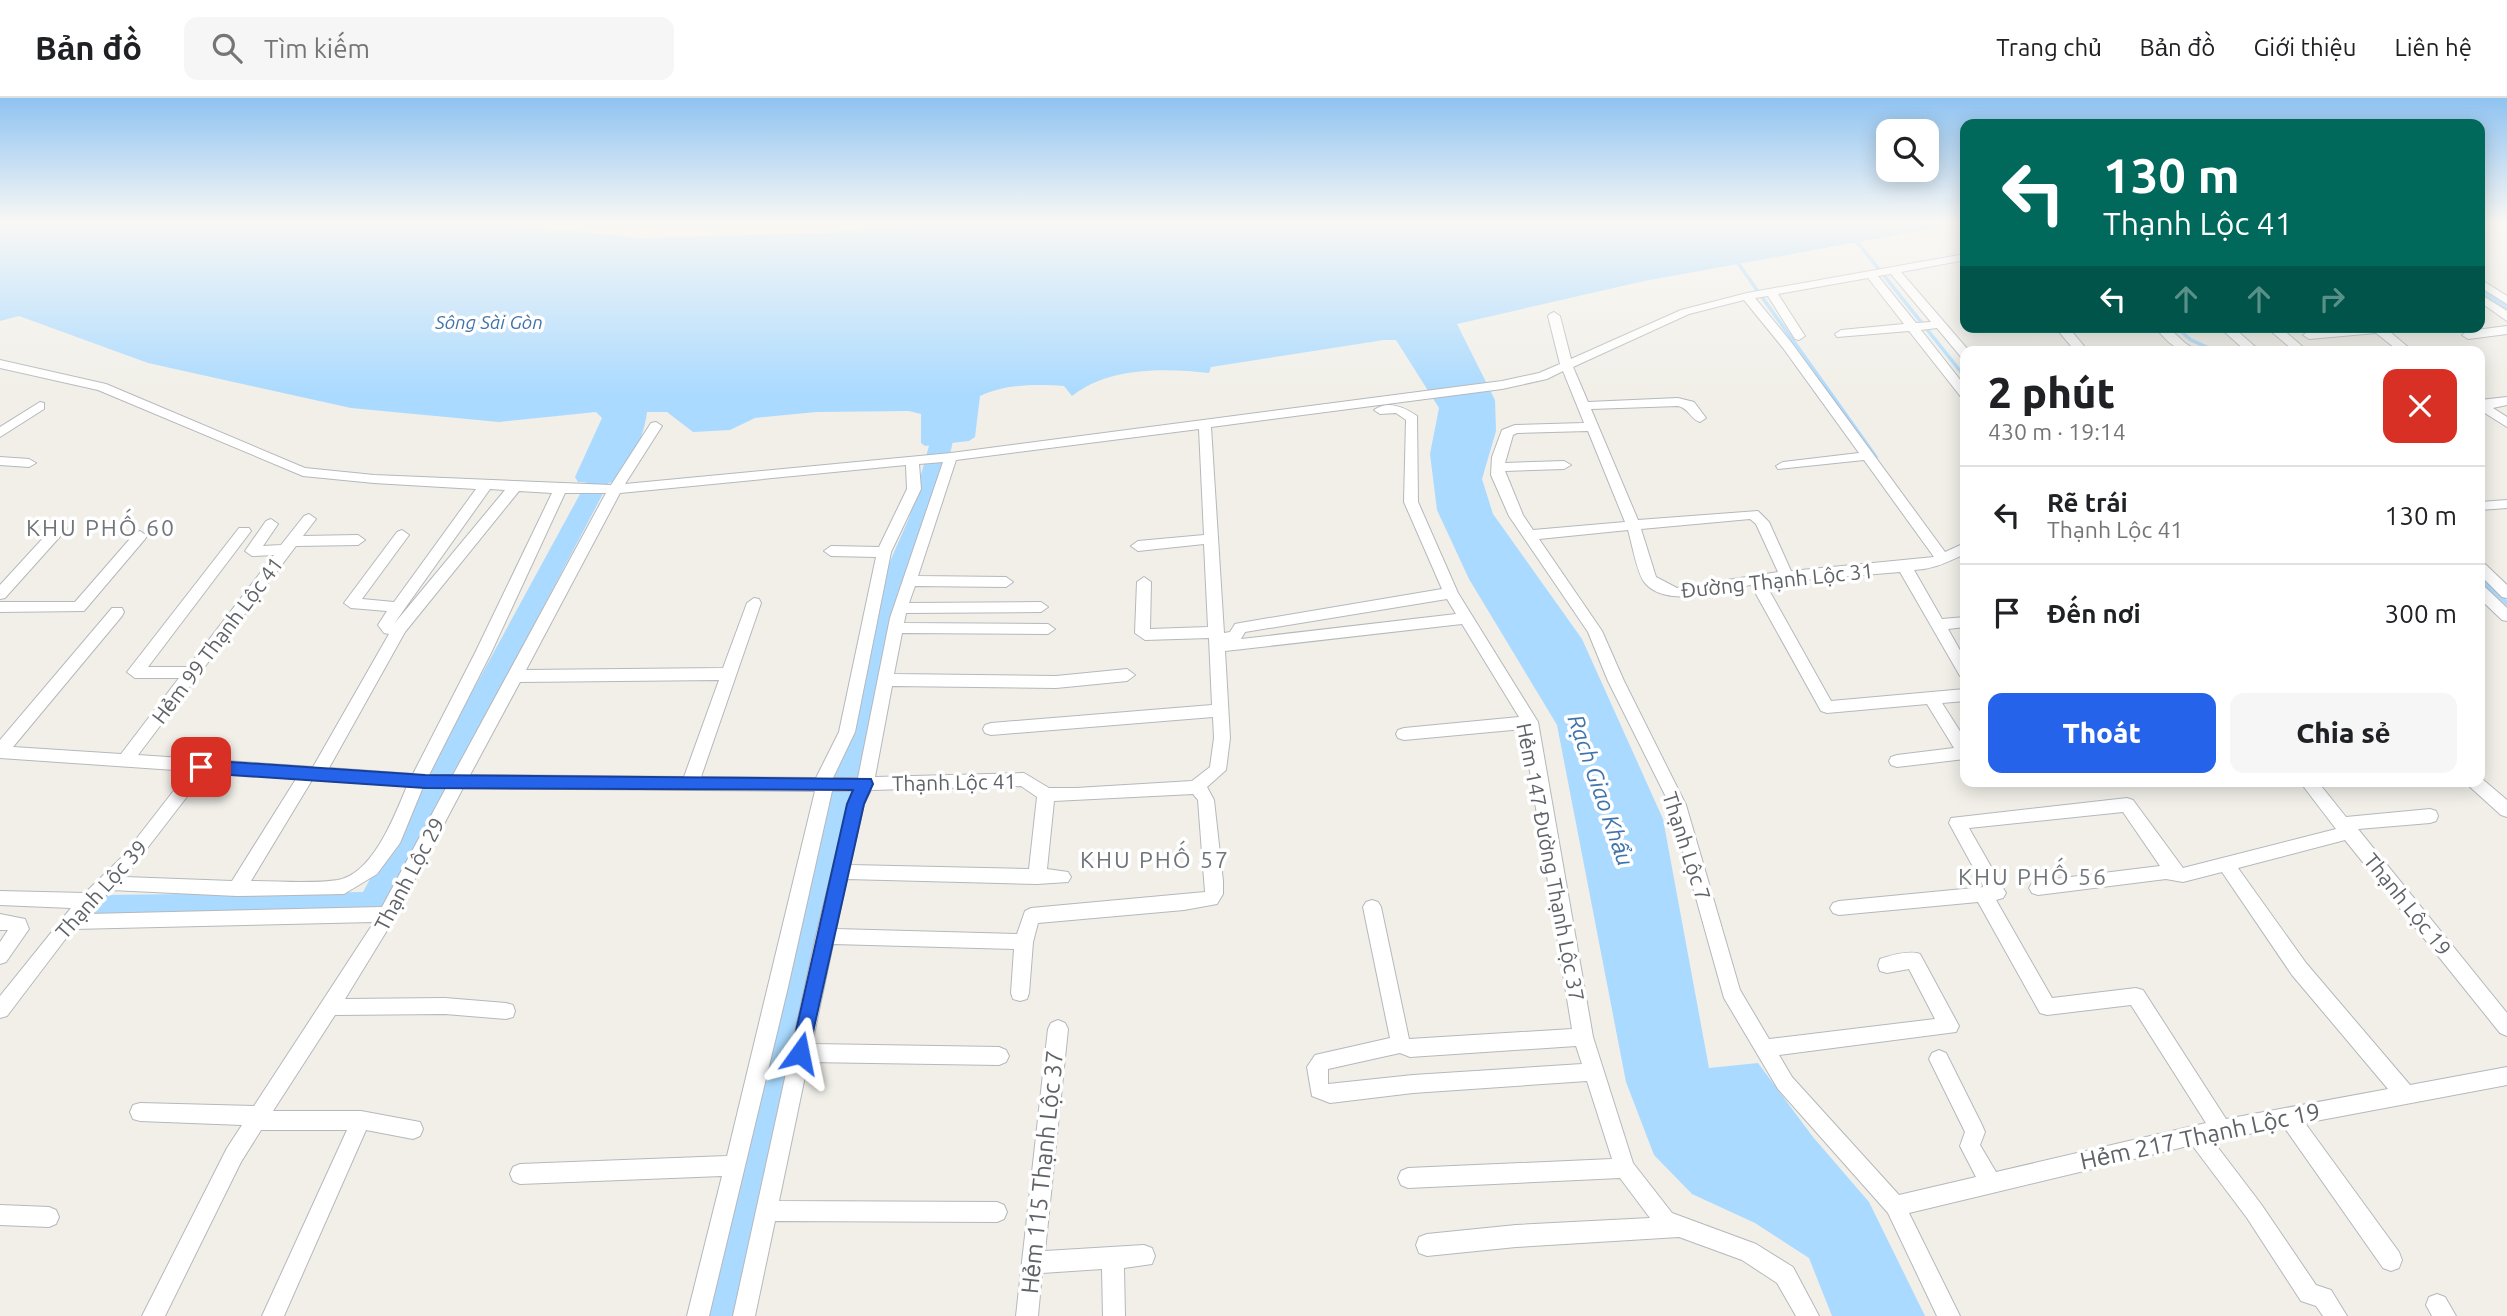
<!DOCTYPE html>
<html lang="vi">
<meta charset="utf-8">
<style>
:root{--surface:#fff;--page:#f6f6f6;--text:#202124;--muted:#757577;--line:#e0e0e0;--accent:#2563eb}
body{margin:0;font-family:Ubuntu,sans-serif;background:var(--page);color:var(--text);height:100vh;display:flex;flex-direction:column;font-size:26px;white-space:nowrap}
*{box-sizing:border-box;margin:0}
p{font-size:23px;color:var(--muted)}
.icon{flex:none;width:38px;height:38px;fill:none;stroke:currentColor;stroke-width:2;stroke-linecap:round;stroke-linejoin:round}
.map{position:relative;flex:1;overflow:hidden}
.panel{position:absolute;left:1960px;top:248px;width:525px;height:441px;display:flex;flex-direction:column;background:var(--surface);border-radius:14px;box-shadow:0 4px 18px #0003}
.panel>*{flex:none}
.top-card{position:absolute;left:1960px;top:21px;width:525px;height:214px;border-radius:14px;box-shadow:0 4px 18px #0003;background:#00695c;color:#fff;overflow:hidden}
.tools{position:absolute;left:1876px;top:21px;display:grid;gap:14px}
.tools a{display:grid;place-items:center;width:63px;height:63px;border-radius:14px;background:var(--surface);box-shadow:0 4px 18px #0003;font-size:35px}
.pin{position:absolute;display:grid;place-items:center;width:60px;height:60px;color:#fff;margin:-30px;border-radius:14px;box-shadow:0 4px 10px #0006}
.me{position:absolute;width:77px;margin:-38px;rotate:12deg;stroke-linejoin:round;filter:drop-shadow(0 0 5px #0008)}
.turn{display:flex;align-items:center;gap:24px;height:147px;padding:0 28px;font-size:32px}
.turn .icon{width:91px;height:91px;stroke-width:2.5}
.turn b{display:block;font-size:49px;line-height:60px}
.lanes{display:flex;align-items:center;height:66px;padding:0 28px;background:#0003;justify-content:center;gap:35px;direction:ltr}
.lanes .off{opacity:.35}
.round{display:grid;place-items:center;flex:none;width:74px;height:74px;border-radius:14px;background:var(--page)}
.headline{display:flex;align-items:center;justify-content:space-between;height:119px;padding:0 28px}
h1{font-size:42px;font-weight:800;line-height:52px}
.cta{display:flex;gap:14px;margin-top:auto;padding:14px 28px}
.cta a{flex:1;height:80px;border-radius:14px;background:var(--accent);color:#fff;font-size:28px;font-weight:800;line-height:80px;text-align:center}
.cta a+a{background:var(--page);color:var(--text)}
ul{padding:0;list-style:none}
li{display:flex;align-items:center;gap:21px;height:98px;padding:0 28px;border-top:2px solid var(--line)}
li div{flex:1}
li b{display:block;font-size:26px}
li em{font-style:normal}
header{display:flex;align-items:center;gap:42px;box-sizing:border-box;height:98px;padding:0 35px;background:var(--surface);border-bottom:2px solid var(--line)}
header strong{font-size:33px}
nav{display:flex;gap:38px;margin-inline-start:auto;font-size:24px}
.search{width:490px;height:63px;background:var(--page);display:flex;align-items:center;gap:18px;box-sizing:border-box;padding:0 24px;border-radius:14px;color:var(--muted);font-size:26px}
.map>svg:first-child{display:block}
.water{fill:#aadaff}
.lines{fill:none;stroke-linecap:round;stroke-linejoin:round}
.stream-far1{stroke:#aadaff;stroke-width:3.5}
.stream{stroke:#aadaff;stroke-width:4.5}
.river{fill:#aadaff;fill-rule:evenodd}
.minor-casing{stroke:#b5b8bc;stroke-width:2}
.minor{fill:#fff;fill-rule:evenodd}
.route{fill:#2563eb;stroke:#184099;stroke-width:2}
.labels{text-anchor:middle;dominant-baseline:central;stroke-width:7;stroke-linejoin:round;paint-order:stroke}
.far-water-label{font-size:19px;font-style:italic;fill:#4174aa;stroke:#fff}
.street-label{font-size:21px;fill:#5f6368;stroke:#fff}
.neighbourhood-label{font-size:23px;letter-spacing:2px;fill:#70757a;stroke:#fff}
.water-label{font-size:23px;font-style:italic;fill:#4174aa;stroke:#fff}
.near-street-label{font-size:24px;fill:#5f6368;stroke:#fff}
</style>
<header>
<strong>Bản đồ</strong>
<div class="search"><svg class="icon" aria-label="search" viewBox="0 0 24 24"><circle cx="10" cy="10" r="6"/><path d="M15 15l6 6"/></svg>Tìm kiếm</div>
<nav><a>Trang chủ</a><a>Bản đồ</a><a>Giới thiệu</a><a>Liên hệ</a></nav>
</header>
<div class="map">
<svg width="2507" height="1218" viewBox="0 0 2507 1218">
<rect width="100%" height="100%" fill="#f1efe8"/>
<path class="water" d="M0 125H500L639 140 826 135 908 125H1963L1644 183 1457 226 1495 302 1496 333 1482 381 1493 416 1582 541 1663 721 1709 970 1758 965 1813 1039 1869 1104 1925 1218H1832L1809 1160 1755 1125 1692 1096 1654 1057 1626 984 1557 627 1469 481 1437 412 1430 356 1439 310 1396 242H1384L1211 269 1209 275C1165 270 1108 269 1072 298L1064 288C1037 286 1005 286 980 298L975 339 969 343 925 348 921 345V316L909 313 816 314 755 320 730 332 693 334 667 314H647C645 332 631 378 613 384 603 387 589 384 578 384L575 379 602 320 596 314 499 324 351 310 148 265 19 218 0 223Z"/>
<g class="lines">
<g class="stream-far1">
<path d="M1854 140 1965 279"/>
<path d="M1735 161 1876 359"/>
<path d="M2176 229 2191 242 2218 254"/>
</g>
<path class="stream" d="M2480 481 2507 505"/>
<g class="river">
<path d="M2480 188 2507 203V218L2480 202Z"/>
<path d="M945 305 952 307C969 331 914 462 905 494 877 598 854 704 830 809 799 945 768 1082 737 1218H701L856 579 888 468 909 420 932 337 934 311 938 307Z"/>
<path d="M615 345 623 347 626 352 382 815 372 818 101 821 91 818 86 809 91 800 101 797 363 794 604 352 607 347Z"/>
</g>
<g class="minor-casing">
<g id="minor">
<path d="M1965 156V162L1901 174 1970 254H1965V260L1961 259 1937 230 1921 232 1965 288V300L1961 299 1909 233 1837 239 1835 236 1841 232 1904 226 1868 180 1778 196 1805 238 1799 242 1795 241 1768 198 1755 200 1791 244 1945 454 1965 445V456C1947 464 1935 471 1914 472L1942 521 1965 519V529L1948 531 1965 561V580L1960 578 1900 474 1765 485 1831 603 1965 591V603L1942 605 1965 641V661L1897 669 1891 667 1889 663 1891 659 1897 657 1954 650 1927 606 1827 615 1821 613 1751 487C1722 492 1667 511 1645 485 1637 476 1632 445 1628 432L1539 441 1602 533 1624 583 1686 707 1740 892 1769 941 1935 921 1909 871 1887 875 1880 873 1878 867 1880 861C1892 857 1909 852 1920 856L1959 928 1956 934 1779 957 1792 979 1899 1097 1976 1079 1960 1048 1965 1034 1929 961 1932 955 1939 952 1946 955 1982 1027 1985 1034 1980 1047 1996 1074 2206 1025 2131 907 2047 917 2040 915 1978 804 1839 817 1833 815 1830 810 1833 805 1839 803 1984 789 1949 725 1951 720 2127 700 2133 702 2183 770 2336 731 2300 684H2318L2346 719 2430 711 2436 713 2438 718 2436 723 2430 725 2358 731 2507 915V938L2500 935 2345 742 2238 770 2306 865 2410 987 2507 969V987L2305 1025 2399 1154 2402 1162 2399 1170 2391 1173 2383 1170 2284 1029 2213 1043 2261 1106 2316 1187 2331 1192 2347 1218H2323L2316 1208 2301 1203 2247 1120 2192 1047 1909 1115 1960 1218H1937L1888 1115 1778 991 1724 900 1670 707 1608 583 1588 534 1509 418 1491 377 1492 359 1502 332 1515 327 1584 325 1563 273 1547 281 1502 291 1211 329 1224 535 1230 534 1235 526 1240 525 1442 491 1404 404 1406 322 1396 315 1380 316 1374 312C1388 302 1404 309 1417 318L1418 404 1458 495 1538 624 1593 939 1633 1065 1672 1115 1756 1146 1793 1169 1819 1218H1796L1777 1185 1742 1162 1679 1139 1516 1149 1427 1158 1419 1155 1416 1147 1419 1139 1427 1136 1516 1127 1650 1120 1620 1080 1408 1090 1401 1087 1398 1080 1401 1073 1408 1070 1612 1061 1587 983 1413 995 1330 1005 1312 998 1307 969 1315 957 1390 940 1363 809 1366 804 1372 802 1378 804 1381 809 1409 941 1572 931 1523 631 1404 642 1398 640 1396 636 1398 632 1404 630 1519 619 1462 526 1225 553 1230 640 1226 672 1207 689 1214 702 1223 783V796L1217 806 1184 812 1038 825 1033 844 1029 895 1027 901 1020 903 1013 901 1011 895 1014 851 833 846 812 946 999 949 1006 952 1009 958 1006 964 999 967 808 964 779 1103 997 1104 1004 1107 1007 1114 1004 1121 997 1124 775 1123 755 1218H733L816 838 848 706 854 693H832L788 889 709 1218H687L722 1078 520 1086 513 1083 510 1076 513 1069 520 1066 727 1058 815 693 463 690 394 821 345 901 445 900 506 905 513 907 515 913 513 919 506 921 445 916 335 917 273 1013H361L420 1024 423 1031 420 1038 413 1041 366 1032 284 1218H262L347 1032H261L241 1064 165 1218H142L227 1050 242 1027 140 1023 133 1021 130 1014 133 1007 140 1005 254 1008 374 824 73 831 7 918 0 920V898L71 810 0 807V793L85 795 123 758 189 673 0 660V642L112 510H122L124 514 122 518 13 649 121 656 179 580H135L127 574 239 430H249L251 433 148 569H188L274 457 252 458 245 453 266 423 271 421 278 426 263 448 281 447 304 418 309 416 316 421 303 438 358 437 365 442 358 447 296 448 138 657 313 669 389 536 384 535 378 527 387 513 351 510 344 505 397 434 402 432 409 437 362 501 394 504 476 391 374 385 303 378 98 292 0 270V262L106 286 305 370 374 377 611 387 651 325 656 324 662 328 625 386 951 355 1502 283 1539 275 1560 266 1548 218 1550 216 1554 214 1560 218 1571 261 1681 212 1747 195ZM1891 176 1931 224 1916 225 1878 178ZM1744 202 1783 250 1859 355 1783 364 1776 368 1778 371 1864 362 1934 459 1791 473 1769 424 1758 413 1638 422 1591 311 1678 308C1689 310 1690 321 1700 324L1706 320 1694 304 1678 300 1588 304 1573 269 1689 216ZM1199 331 1204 437 1138 443 1131 448 1138 453 1204 446 1208 529 1150 531 1151 484 1144 479 1137 484 1135 535 1145 542 1209 540 1212 607 991 625 985 627 983 631 985 635 991 637 1213 619 1214 640 1210 669 1192 683 1076 690H1049L1024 675 875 679 892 588 1056 590 1127 583 1135 577 1127 571 1056 578 894 576 902 535 1048 536 1055 531 1048 526 904 525 906 515 1041 514 1048 509 1041 504 909 505 915 488 1006 489 1013 484 1006 479 918 478 956 362ZM1588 333 1625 424 1533 432 1523 417 1505 373 1564 371 1571 367 1564 363 1505 365 1513 337 1517 335ZM943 364 890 520 858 680H833L855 634 891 454 921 391 919 366ZM906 367 907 391 879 449 831 448 824 453 831 458 876 459 839 634 816 680 701 679 761 505 759 501 754 500 747 505 723 570 526 572 620 395ZM490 391 505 392 394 526 403 513ZM519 393 552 395 475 555 413 676 329 670 405 534ZM565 395H606L453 677H429L491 555ZM1750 421 1756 426 1778 474 1677 490 1656 479 1641 431ZM1447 501 1456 516 1241 541 1245 534ZM719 582 684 679 470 677 520 584ZM206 674 296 681 232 783 125 779ZM312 682 407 688C395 717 373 776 338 782 311 786 279 783 251 783ZM1021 688 1037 699 1029 771 850 767 864 706 871 692ZM423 689 446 690 382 809 88 816 111 792 237 798 344 796 377 776 400 745ZM1193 696 1198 702 1205 794 1031 810 1025 813 1017 836 836 831 847 781 1037 786 1068 784 1071 779 1068 774 1047 771 1054 703ZM2123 714 2160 768 2038 783 2032 785 2029 790 2032 795 2038 797 2166 781 2183 784 2222 774 2292 877 2388 991 2226 1021 2143 892 2136 890 2052 900 1996 802 2003 800 2006 795 1969 730ZM1576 948 1582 966 1413 977 1328 986V971L1400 955 1410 959Z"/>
<path d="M2480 181 2507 198V206L2480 189Z"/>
<path d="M2480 196 2507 213V223L2480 204Z"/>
<path d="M2507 228V236L2468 241 2462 237 2468 233Z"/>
<path d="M2055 229H2068L2089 254H2076Z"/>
<path d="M2155 229H2168L2185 245 2199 254C2177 254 2169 246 2155 229Z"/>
<path d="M2219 229H2233L2261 254H2247Z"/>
<path d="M2266 229H2280L2303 249 2301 252H2293Z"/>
<path d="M2358 229H2384L2414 254H2400L2376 235 2309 241 2303 237 2309 233Z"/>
<path d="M2507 299V307L2493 310 2507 319V329L2480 312V302Z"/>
<path d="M40 304 44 305V311L0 339V329Z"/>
<path d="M0 359 29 361 36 365 29 369 0 367Z"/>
<path d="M2507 402V410L2480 412V404Z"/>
<path d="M60 425 67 430 65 433 5 500 0 501V487L55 427Z"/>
<path d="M140 433 147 438 145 441 84 513 0 514V504H75L135 435Z"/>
<path d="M2480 464 2485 466 2507 487V500L2502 499 2480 477Z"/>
<path d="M2480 488 2485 489 2507 510V523L2502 522 2480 501Z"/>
<path d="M2480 679 2507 702V719L2501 717 2470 689 2468 684H2480Z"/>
<path d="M0 816 25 821 29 831 6 864 0 866V844L8 832H0Z"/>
<path d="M1058 922 1065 925 1068 931 1045 1153 1144 1147 1152 1150 1155 1158 1152 1166 1124 1170 1125 1218H1103L1102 1171 1042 1175 1038 1218H1016L1048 931 1051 925Z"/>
<path d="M0 1107 49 1109 56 1112 59 1119 56 1126 49 1129 0 1127Z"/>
<path d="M2437 1196 2445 1199 2456 1218H2432L2426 1207 2429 1199Z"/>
</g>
</g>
<use href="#minor" class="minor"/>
</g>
<linearGradient id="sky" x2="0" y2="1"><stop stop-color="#8fc3f1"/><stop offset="0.42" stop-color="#f9f8f5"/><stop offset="1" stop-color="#f9f8f5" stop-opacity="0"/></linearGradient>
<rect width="2507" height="296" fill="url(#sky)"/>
<path class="route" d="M201 662 425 677 871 681 873 686 864 706 807 961 800 964 794 961 791 955 847 706 853 692 425 690 201 675 192 669Z"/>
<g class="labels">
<g class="far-water-label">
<text x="489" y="224">Sông Sài Gòn</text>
</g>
<g class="street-label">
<text transform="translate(1777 482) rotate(-6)">Đường Thạnh Lộc 31</text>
<text transform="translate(217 542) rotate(-53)">Hẻm 99 Thạnh Lộc 41</text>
<text transform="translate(954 684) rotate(-1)">Thạnh Lộc 41</text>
<text transform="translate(1687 748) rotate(72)">Thạnh Lộc 7</text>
<text transform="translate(1551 764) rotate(79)">Hẻm 147 Đường Thạnh Lộc 37</text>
<text transform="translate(409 776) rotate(-62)">Thạnh Lộc 29</text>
<text transform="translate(101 791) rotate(-48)">Thạnh Lộc 39</text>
<text transform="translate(2408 806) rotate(51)">Thạnh Lộc 19</text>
</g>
<g class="neighbourhood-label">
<text x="101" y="429">KHU PHỐ 60</text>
<text x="1155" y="761">KHU PHỐ 57</text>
<text x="2033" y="778">KHU PHỐ 56</text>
</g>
<g class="water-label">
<text transform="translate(1601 692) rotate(71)">Rạch Giao Khẩu</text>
</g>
<g class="near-street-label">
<text transform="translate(2200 1038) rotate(-12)">Hẻm 217 Thạnh Lộc 19</text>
<text transform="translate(1042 1074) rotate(-84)">Hẻm 115 Thạnh Lộc 37</text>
</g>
</g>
</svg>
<div class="tools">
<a><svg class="icon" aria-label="search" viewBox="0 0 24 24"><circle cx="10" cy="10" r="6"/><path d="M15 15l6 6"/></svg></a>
</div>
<div class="pin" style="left:201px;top:669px;background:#d93025"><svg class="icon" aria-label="arrive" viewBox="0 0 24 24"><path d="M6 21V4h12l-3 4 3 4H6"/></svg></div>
<svg class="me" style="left:800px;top:955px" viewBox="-20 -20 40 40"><path d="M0-17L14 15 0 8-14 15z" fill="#2563eb" stroke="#fff" stroke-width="4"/></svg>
<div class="top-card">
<div class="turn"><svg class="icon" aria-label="left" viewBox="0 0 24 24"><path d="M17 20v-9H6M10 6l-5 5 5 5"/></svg><div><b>130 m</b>Thạnh Lộc 41</div></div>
<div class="lanes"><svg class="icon" aria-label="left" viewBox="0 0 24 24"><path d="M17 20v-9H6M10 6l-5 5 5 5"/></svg><svg class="icon off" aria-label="ahead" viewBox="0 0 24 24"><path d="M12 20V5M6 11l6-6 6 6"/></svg><svg class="icon off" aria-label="ahead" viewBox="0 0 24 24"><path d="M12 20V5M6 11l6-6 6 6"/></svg><svg class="icon off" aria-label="right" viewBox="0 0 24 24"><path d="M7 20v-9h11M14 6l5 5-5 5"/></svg></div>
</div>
<section class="panel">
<div class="headline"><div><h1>2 phút</h1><p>430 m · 19:14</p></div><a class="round" style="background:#d93025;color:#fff"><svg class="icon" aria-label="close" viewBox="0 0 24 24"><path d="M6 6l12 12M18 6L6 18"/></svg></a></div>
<ul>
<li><svg class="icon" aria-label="left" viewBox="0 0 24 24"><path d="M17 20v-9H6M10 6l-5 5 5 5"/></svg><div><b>Rẽ trái</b><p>Thạnh Lộc 41</p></div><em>130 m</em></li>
<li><svg class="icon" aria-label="arrive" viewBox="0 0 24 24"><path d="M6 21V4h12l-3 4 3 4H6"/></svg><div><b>Đến nơi</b></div><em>300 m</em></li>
</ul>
<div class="cta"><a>Thoát</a><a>Chia sẻ</a></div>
</section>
</div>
